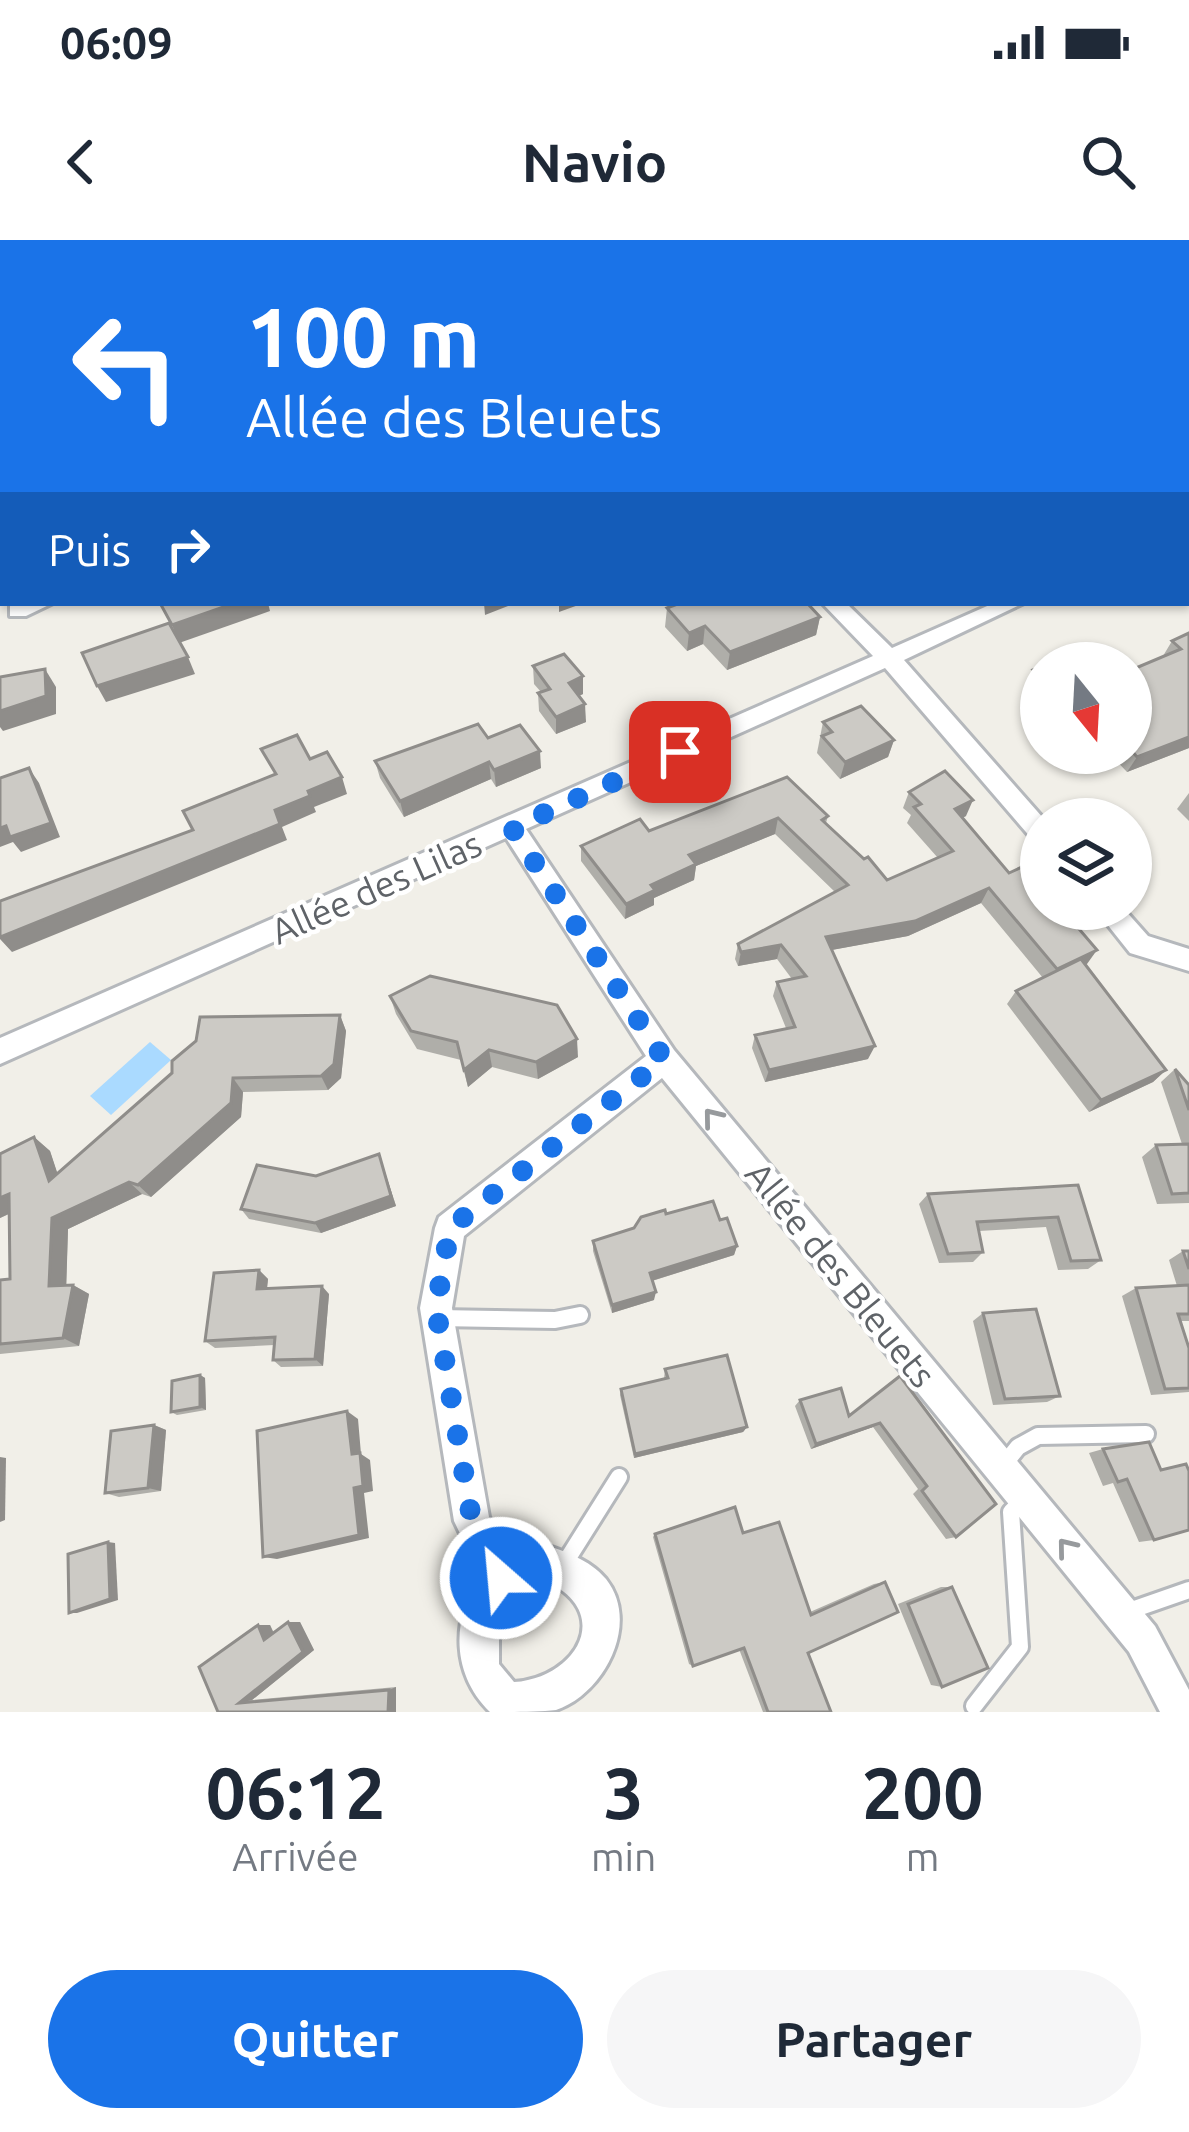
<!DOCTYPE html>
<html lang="fr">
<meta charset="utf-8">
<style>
:root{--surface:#fff;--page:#f6f6f7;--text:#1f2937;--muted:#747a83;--accent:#1a73e8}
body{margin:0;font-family:Ubuntu,sans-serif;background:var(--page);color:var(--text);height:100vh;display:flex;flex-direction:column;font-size:45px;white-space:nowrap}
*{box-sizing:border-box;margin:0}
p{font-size:39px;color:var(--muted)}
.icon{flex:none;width:66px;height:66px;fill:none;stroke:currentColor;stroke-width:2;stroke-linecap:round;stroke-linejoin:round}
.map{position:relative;height:1472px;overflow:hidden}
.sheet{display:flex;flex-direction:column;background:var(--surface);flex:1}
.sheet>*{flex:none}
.top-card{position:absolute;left:0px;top:0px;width:1191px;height:366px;box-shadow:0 3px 9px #0004;background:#1a73e8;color:#fff;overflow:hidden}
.needle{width:78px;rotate:162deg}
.fabs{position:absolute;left:1020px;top:402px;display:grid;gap:24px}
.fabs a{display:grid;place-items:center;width:132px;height:132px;border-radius:50%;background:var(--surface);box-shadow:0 3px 9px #0004;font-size:60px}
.pin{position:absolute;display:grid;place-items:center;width:102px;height:102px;color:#fff;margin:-51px;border-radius:24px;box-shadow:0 6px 18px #0006}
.me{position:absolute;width:132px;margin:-66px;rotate:333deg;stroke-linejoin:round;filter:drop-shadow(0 0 9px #0008)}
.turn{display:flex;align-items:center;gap:42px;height:252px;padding:0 48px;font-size:54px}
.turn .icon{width:156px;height:156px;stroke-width:2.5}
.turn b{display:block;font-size:84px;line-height:102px}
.then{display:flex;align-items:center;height:114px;padding:0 48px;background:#0003;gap:24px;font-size:45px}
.eta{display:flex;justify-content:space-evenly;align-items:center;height:204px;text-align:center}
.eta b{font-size:72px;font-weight:700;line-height:84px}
.button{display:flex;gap:24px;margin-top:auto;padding:24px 48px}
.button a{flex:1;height:138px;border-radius:72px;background:var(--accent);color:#fff;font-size:48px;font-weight:700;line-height:138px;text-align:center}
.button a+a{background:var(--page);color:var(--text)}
.status{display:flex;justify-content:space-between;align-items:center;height:84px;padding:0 60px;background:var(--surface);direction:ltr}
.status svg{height:33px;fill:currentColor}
header{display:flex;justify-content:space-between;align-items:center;height:156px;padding:0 48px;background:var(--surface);font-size:54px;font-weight:700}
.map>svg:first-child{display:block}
.water{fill:#aadaff}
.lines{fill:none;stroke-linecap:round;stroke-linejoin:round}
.lane-casing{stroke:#b5b8bc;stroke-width:22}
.street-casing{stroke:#b5b8bc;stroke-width:6}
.secondary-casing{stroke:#b6babf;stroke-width:6}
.lane{stroke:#fff;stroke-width:16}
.street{fill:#fff;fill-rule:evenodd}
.secondary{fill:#fff;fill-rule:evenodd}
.wall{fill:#afaea9}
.shaded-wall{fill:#8f8d8a}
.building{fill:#cccac5;stroke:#8f8d8a;stroke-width:3}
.oneway{stroke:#979a9d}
.route{stroke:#1a73e8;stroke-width:21;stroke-dasharray:0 37.8}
.labels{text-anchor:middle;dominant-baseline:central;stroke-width:9;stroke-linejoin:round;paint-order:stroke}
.street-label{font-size:36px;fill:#5f6368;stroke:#fff}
</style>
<div class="status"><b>06:09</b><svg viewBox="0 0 49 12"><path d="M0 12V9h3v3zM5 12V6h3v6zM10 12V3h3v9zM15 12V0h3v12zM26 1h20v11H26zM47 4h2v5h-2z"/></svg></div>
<header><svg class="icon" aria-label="back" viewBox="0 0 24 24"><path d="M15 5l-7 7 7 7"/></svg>Navio<svg class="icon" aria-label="search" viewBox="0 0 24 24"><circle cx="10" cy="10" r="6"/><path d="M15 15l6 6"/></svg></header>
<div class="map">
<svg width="1189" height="1472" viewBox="0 0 1189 1472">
<rect width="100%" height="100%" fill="#f1efe8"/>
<path class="water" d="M150 802 171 820 111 875 90 856Z"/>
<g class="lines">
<g class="lane-casing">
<g id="lane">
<path d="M438 1078 555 1080 580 1075"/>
<path d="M1002 1227 1018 1207 1038 1196 1146 1194"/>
<path d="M563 1326 619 1237"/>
<path d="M1126 1372 1189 1350"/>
<path d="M974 1466 1020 1407 1011 1272 1024 1259"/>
</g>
</g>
<g class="street-casing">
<g id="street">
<path d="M451 0H478L449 3Z"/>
<rect x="1188" y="279" width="1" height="12"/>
<path d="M19 363H53L26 376H10V366Z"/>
<path d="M822 363H846L892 408 994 363H1024L904 420 1044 579 1041 602 1032 599 885 428 526 589 674 810 1155 1386 1189 1450V1472H1160L1129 1412 662 838 464 996 452 1068 489 1277 509 1315 541 1303C565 1312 589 1319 606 1339 641 1383 604 1454 556 1470 537 1472 510 1472 490 1472 452 1435 450 1379 481 1337L454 1281 420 1068 435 988 439 977 646 816 506 598 0 824V798L873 416ZM541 1339C617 1370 577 1438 514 1442L499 1424V1375L521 1348Z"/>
<path d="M1095 669H1124L1148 696 1189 709V731L1130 713Z"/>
</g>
</g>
<g class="secondary-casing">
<g id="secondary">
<path d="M1046 0H1072L1074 3H1048Z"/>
<rect x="1188" y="63" width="1" height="15"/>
</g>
</g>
<use href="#lane" class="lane"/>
<use href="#street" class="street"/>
<use href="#secondary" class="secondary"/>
</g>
<g class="wall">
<path d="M0 0H17V3H3V23L0 24Z"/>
<path d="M715 0H972L976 3H718Z"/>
<path d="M667 368 820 377 816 395 727 430 703 404 687 411 665 387Z"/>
<path d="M1189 393V508L1127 532 1109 513H1131V430L1163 416 1172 401Z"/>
<path d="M533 426 583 436V454L579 456 586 482 556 494 539 471 538 453 541 452 534 444Z"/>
<path d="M1041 427V463L1025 446 1033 430Z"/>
<path d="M823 482 894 500 888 517 840 539 817 513Z"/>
<path d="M488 498 541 528 496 547 491 539 404 577 380 538 375 521Z"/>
<path d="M787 537 828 576 826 583 887 640 938 618 907 583 911 575 903 568 909 552 966 576 962 578 1009 633 1097 710 1085 724 1166 830 1153 842 1089 872 1007 764 1016 751 1043 738 981 663 908 696 831 710 868 819 765 842 752 808 755 795 786 788 773 756 777 742 792 739 777 719 738 726 735 719 738 704 835 652 775 594 696 626 694 640 654 658V665L625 679 581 621V606L649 591Z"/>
<path d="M1189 553V581L1177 569Z"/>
<path d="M390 756 578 817 538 839 492 827 468 847 461 820 417 809 396 774Z"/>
<path d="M340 775 346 791 341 838 328 850 243 852 241 877 151 957 142 954 68 989 66 1045H73L89 1054 79 1106 0 1114V1040L10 1039 9 974 0 978V914L34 897 50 911 57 933Z"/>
<path d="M1175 829 1189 845V963L1157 964 1142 917 1156 905 1182 904 1161 842Z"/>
<path d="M379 914 396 966 321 993 249 979 241 969 316 936Z"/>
<path d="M1078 945 1101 1020 1088 1029 1058 1030 1046 987 979 991 983 1012 973 1022 939 1023 919 964 928 954Z"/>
<path d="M666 974 720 980 737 1006 734 1015 652 1041 654 1060 612 1073 593 1011V1001L634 988Z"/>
<path d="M1183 1011H1189V1081H1180L1189 1108V1152L1151 1155 1122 1056 1136 1048 1177 1046 1169 1020Z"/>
<path d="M259 1030 268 1039 267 1048 329 1054 323 1126 281 1127 273 1120 274 1105 215 1108 205 1101Z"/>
<path d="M983 1073 1060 1156 1047 1162 993 1165 973 1081Z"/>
<path d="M665 1129 747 1187 743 1192 634 1218 620 1155 621 1149 664 1139Z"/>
<path d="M200 1135 205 1138 206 1170 177 1175 171 1172Z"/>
<path d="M900 1136 956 1297 946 1299 913 1254 918 1249 873 1187 811 1209 795 1166 800 1160 849 1176Z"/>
<path d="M154 1185 166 1190 161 1251 119 1257 105 1253Z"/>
<path d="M1103 1209 1161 1230 1154 1300 1139 1302 1113 1243 1103 1246 1089 1213Z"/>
<path d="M743 1293 810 1372 874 1344 885 1342 808 1413 831 1472H763L739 1409 693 1426 689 1424 653 1297 655 1294Z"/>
<path d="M941 1347H952L942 1447 931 1445 898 1364Z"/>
<path d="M300 1382 314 1410 252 1460 396 1447V1472H218L258 1385H270L274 1393Z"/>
</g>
<g class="shaded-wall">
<path d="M72 0H130V3H73Z"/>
<path d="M235 363H268L270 371 179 403 172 385Z"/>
<path d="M484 363H516L485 375Z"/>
<path d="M559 363H584L559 372Z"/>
<path d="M820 377 816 395 727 430 730 412Z"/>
<path d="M705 386 703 404 687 411 689 393Z"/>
<path d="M188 417 195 434 106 462 97 446Z"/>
<path d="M45 429 56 447V474L3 491 0 487V471Z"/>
<path d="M583 436V454L569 460V443Z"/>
<path d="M585 464 586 482 556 494V477Z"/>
<path d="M1189 497V508L1127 532 1137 517Z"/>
<path d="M894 500 888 517 840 539 845 522Z"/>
<path d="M540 511 541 528 496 547 494 530Z"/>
<path d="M489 522 491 539 404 577 400 561Z"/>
<path d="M29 528 39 543 60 597 21 612 13 602 0 607V588Z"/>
<path d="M342 537 347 554 314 567 316 572 282 587 287 600 12 712 0 699V697L275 570 308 551Z"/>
<path d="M973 560 966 576 948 585 955 569Z"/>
<path d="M778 578 775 594 696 626 694 640 654 658V665L625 679 626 664 689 615Z"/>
<path d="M989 648 981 663 908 696 821 712 826 697Z"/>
<path d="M781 705 777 719 738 726 741 712Z"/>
<path d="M1097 710 1087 724 1047 743 1057 729Z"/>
<path d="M340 775 346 791 341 838 328 850 321 836Z"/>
<path d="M577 799 578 817 538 839 536 822Z"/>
<path d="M875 806 868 819 765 842 769 830Z"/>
<path d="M489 810 492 827 468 847 464 830Z"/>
<path d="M1166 830 1153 842 1089 872 1101 860Z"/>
<path d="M233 838 243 852 241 877 151 957 138 945Z"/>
<path d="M34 897 50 911 64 953 49 941Z"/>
<path d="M379 914 396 966 321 993 315 983Z"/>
<path d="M129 942 142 954 68 989 66 1056 49 1046 52 978Z"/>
<path d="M9 954 25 966 0 978V958Z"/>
<path d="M737 1006 734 1015 648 1042 650 1033Z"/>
<path d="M259 1030 268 1039 266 1057 257 1049Z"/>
<path d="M73 1045 89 1054 79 1106 63 1098Z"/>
<path d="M322 1046 329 1054 323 1126 315 1119Z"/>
<path d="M656 1052 654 1060 612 1073V1065Z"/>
<path d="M200 1135 205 1138 206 1170 200 1167Z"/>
<path d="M347 1171 358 1179 361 1214 370 1220 373 1251 364 1253 369 1298 277 1319 263 1317 352 1214Z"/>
<path d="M880 1183 873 1187 811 1209 816 1204Z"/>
<path d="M154 1185 166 1190 161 1251 148 1248Z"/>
<path d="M747 1187 743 1192 634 1218 635 1214Z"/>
<path d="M0 1217 6 1218 5 1280 0 1282Z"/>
<path d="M108 1302 115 1303 118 1360 77 1373H69Z"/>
<path d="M288 1382H300L314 1410 252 1460 239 1463Z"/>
<path d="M258 1385H270L276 1399 264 1400Z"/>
<path d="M396 1447V1472H388L389 1450Z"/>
</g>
<g class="building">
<path d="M734 0H972L976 3H737Z"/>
<path d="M1189 169V232H1188V170Z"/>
<path d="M160 363H235L172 385Z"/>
<path d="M680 363H807L820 377 730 412 705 386 689 393 667 368Z"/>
<path d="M169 383 188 417 97 446 82 413Z"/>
<path d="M1189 393V497L1137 517 1131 510V430L1181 409 1172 401Z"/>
<path d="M564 414 583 436 569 443 585 464 556 477 538 453 550 449 533 426Z"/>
<path d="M1071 414 1082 423H1049Z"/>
<path d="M1041 427V439L1033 430Z"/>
<path d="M45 429 46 456 0 471V437Z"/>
<path d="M861 466 894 500 845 522 822 496 832 492 823 482Z"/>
<path d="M478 484 488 498 520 485 540 511 494 530 489 522 400 561 375 521Z"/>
<path d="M297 495 310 519 327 512 342 537 308 551 310 556 275 570 280 584 0 697V661L193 590 183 571 276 534 261 509Z"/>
<path d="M29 528 51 583 10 597 6 586 0 588V538Z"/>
<path d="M945 531 973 560 955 569 1009 633 1024 626 1041 645V669H1062L1097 710 1057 729 989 648 915 681 826 697 875 806 769 830 755 795 795 787 777 742 806 736 781 705 741 712 738 704 848 645 778 578 689 615 696 624 651 645 655 650 626 664 581 606 640 579 649 591 787 537 828 576 822 580 864 619 868 617 887 640 953 611 914 567 921 564 909 552Z"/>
<path d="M1081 719 1166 830 1101 860 1016 751Z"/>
<path d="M430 736 557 765 577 799 536 822 489 810 464 830 457 802 411 791 390 756Z"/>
<path d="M340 775 334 824 321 836 233 838 231 863 138 945 129 942 52 978 49 1046 73 1045 63 1098 0 1104V1040L10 1039 9 954 0 958V914L34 897 49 941 172 833V821L196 801 200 777Z"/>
<path d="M1175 829 1189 845V870Z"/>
<path d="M1189 904V953L1172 954 1156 905Z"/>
<path d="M379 914 391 956 315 983 241 969 257 925 316 936Z"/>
<path d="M1078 945 1101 1020 1071 1021 1058 977 977 982 983 1012 948 1014 928 954Z"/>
<path d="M713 961 720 980 727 978 737 1006 650 1033 656 1052 612 1065 593 1001 634 988 641 977 665 970 666 974Z"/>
<path d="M1183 1011H1189V1029Z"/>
<path d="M259 1030 257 1049 322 1046 315 1119 273 1120 275 1097 205 1101 214 1033Z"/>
<path d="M1189 1045V1074H1178L1189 1108V1148L1165 1149 1136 1048Z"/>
<path d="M1036 1069 1060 1156 1005 1159 983 1073Z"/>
<path d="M727 1115 747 1187 635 1214 621 1149 668 1138 665 1129Z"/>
<path d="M200 1135V1167L171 1172 172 1141Z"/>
<path d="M900 1136 996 1264 956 1297 922 1251 927 1246 880 1183 816 1204 800 1160 841 1148 849 1176Z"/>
<path d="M347 1171 352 1214 360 1213 363 1246 354 1248 359 1295 263 1317 257 1191Z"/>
<path d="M154 1185 148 1248 105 1253 111 1191Z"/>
<path d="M1149 1202 1161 1230 1186 1224 1189 1231V1290L1154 1300 1127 1239 1118 1242 1103 1209Z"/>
<path d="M735 1267 743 1293 779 1282 811 1375 885 1342 898 1372 808 1413 831 1472H768L744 1408 693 1426 655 1294Z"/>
<path d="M108 1302 110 1359 69 1373 68 1314Z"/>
<path d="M952 1347 988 1428 942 1447 908 1364Z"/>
<path d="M288 1382 303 1412 239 1463 389 1450 388 1472H218L199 1427 258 1385 264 1400Z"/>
</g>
<defs><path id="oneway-chevron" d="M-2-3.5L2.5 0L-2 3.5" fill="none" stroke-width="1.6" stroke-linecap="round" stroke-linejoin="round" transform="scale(3)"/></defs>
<g class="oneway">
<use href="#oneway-chevron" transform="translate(712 877) rotate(-129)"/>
<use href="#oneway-chevron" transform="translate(1066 1307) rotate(-129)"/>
</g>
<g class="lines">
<path class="route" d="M501 1338 472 1281 436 1068 450 988 664 819 512 588 680 512"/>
</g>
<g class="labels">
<g class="street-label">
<text transform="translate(376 647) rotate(-24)">Allée des Lilas</text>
<text transform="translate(841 1034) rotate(51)">Allée des Bleuets</text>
</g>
</g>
</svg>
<div class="fabs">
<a><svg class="needle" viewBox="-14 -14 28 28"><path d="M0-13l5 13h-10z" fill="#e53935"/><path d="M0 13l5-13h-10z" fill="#747a83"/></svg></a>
<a><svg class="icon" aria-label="layers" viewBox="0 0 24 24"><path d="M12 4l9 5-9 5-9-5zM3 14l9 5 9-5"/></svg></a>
</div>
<div class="pin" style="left:680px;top:512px;background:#d93025"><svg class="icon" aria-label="arrive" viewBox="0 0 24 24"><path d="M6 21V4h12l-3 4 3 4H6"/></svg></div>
<svg class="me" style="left:501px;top:1338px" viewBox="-20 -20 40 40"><circle r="17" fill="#1a73e8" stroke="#fff" stroke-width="3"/><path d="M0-11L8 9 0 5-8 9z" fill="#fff"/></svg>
<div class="top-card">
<div class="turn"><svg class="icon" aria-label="left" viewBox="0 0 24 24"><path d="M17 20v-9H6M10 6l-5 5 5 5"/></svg><div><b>100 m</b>Allée des Bleuets</div></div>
<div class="then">Puis<svg class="icon" aria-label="right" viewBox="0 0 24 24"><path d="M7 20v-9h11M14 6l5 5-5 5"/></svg></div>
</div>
</div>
<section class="sheet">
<div class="eta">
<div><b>06:12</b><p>Arrivée</p></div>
<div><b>3</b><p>min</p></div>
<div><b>200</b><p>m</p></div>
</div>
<div class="button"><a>Quitter</a><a>Partager</a></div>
</section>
